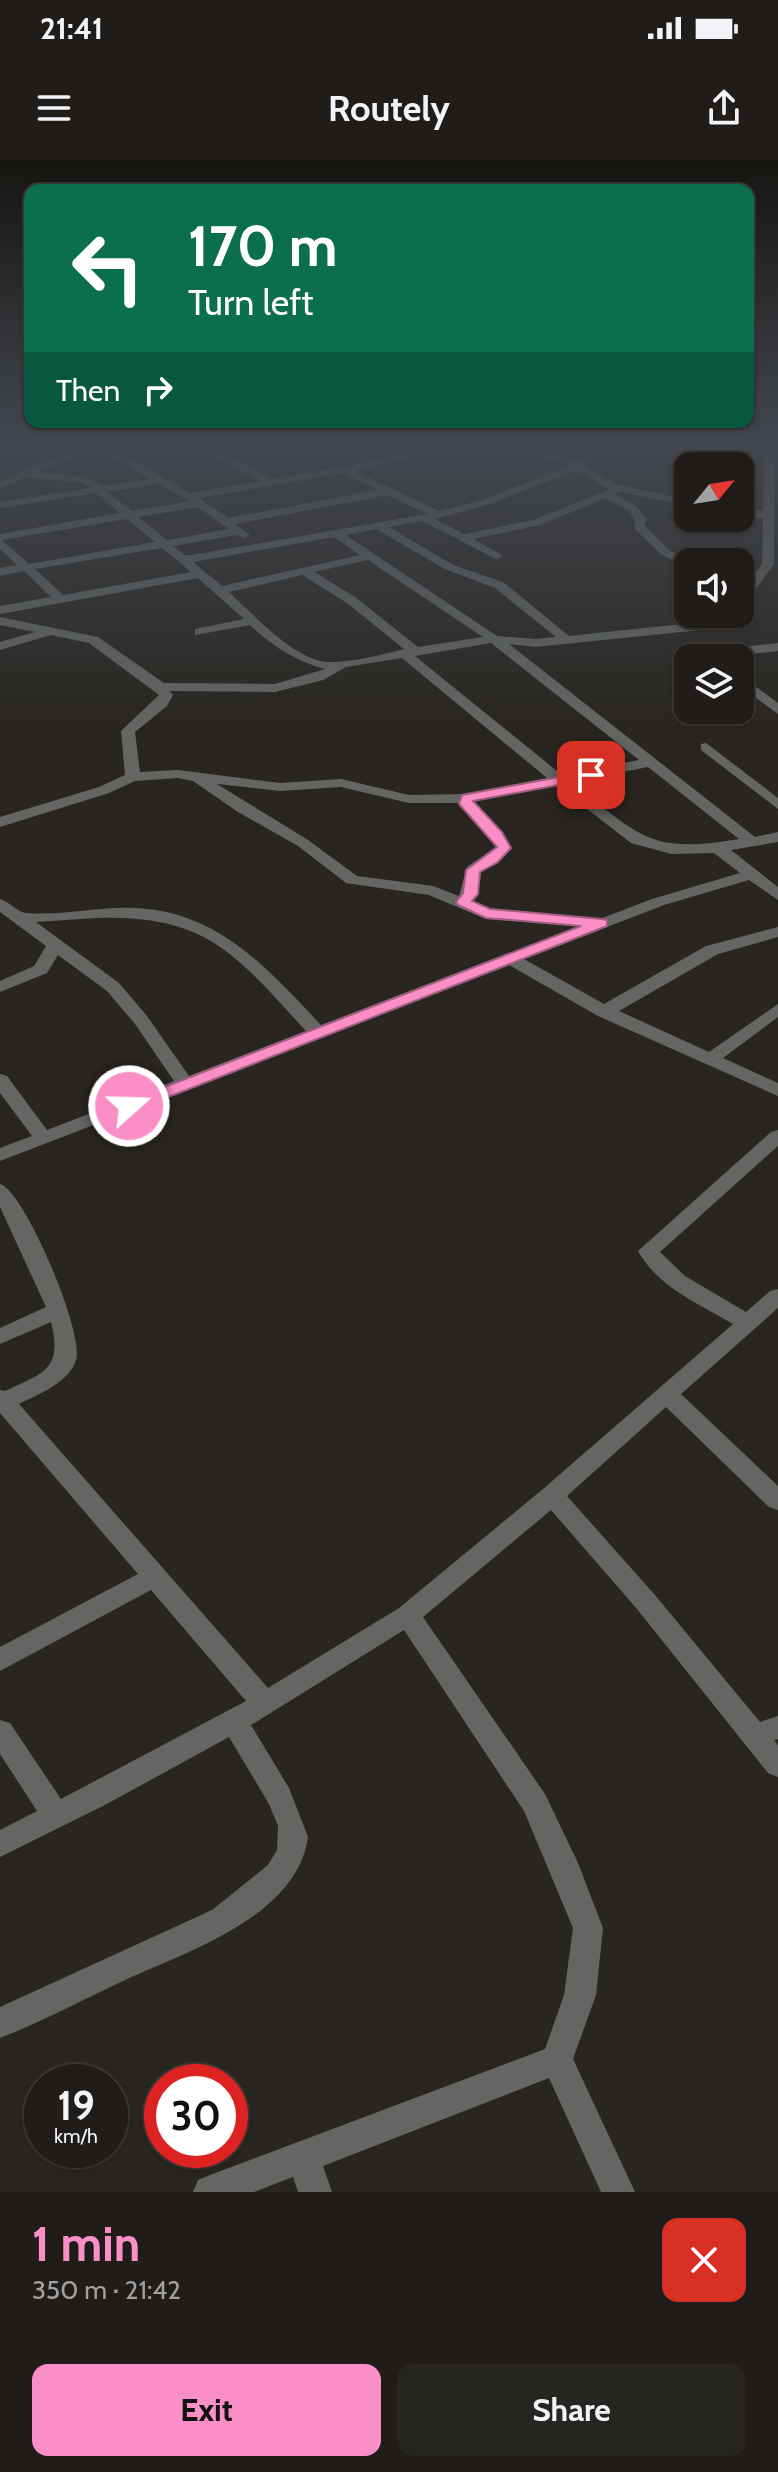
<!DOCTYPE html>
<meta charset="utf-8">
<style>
:root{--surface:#1f1c19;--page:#272522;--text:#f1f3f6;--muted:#a1a1a2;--line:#3c3a38;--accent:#fa8fc7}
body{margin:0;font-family:Cabin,sans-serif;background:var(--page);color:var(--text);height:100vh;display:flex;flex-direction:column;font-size:30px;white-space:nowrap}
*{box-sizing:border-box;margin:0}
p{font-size:26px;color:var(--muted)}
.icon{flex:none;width:44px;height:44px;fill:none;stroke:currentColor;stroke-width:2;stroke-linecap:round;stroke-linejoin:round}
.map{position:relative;height:2032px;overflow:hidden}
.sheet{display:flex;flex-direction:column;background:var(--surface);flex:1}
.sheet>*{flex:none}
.top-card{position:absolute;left:24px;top:24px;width:730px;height:244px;border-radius:16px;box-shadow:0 2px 6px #0004,0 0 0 2px var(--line);background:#0b6e4f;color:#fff;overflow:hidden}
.needle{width:52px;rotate:60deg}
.buttons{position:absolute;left:674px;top:292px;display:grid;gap:16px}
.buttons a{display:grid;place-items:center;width:80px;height:80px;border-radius:16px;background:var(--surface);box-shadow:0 2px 6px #0004,0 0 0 2px var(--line);font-size:40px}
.speed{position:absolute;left:24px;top:1904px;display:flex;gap:16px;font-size:40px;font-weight:700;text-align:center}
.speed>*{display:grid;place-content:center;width:104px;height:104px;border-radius:50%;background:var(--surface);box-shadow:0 2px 6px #0004,0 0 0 2px var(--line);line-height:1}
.speed small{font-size:20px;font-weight:400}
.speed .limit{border:12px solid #d22;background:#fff;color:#111}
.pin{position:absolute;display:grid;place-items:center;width:68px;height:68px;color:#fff;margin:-34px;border-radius:16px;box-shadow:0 4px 12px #0006}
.me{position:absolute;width:88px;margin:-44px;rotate:70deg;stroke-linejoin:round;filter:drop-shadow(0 0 6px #0008)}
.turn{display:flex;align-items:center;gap:28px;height:168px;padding:0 32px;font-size:36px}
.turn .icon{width:104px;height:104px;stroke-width:2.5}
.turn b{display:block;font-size:56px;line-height:68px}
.then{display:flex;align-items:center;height:76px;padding:0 32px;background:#0003;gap:16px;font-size:30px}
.round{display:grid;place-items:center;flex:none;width:84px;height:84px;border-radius:16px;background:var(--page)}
.headline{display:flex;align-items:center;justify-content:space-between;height:136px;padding:0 32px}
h1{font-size:48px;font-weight:700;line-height:60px;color:var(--accent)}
.action{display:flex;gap:16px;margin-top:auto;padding:16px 32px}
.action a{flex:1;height:92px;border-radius:16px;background:var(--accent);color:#111;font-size:32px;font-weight:700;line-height:92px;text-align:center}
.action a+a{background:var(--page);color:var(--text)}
.status{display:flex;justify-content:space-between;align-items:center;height:56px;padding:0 40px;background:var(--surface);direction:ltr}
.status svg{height:22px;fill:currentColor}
header{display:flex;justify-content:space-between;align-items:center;height:104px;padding:0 32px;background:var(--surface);font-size:36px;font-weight:700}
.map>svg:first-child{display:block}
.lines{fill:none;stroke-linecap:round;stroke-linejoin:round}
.minor{fill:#646663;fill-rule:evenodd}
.route{fill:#fa8fc7;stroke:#a25d81;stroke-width:2}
</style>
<div class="status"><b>21:41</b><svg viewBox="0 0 49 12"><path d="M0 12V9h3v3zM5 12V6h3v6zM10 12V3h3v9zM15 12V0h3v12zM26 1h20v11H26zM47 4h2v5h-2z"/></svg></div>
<header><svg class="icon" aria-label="menu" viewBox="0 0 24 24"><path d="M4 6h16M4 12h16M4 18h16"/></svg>Routely<svg class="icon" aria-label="share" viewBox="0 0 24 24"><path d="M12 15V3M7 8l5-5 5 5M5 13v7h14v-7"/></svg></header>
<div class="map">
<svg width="778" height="2032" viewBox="0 0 778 2032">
<rect width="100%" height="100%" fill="#292621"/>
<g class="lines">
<g class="minor">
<path d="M0 284H8L0 288Z"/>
<path d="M86 284H106L190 333 259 321 192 284H205L271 319 345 307 444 284H464L355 311 439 351 482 340 571 305 538 296 526 284H537L546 292 578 301 602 284H614L583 307 619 325 688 340V346L621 332 615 334 637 347 647 360 644 365 670 391 692 401 688 402V407L662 395 634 368 635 360 629 351 606 338 540 365 473 379 500 394 502 396 496 399 422 361 389 367 453 405 503 422 569 476 720 460 726 464 720 468 535 487 509 484 755 677 778 672V682L731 690 778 727V740L749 720 664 745 524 799 604 844 706 786 778 767V777L718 794 619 851 709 892 778 844V857L723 898 778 923V936L598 856 509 805 0 1001V988L32 976 0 933V914L7 916 47 970 174 921 135 864 107 831 58 795 47 813 0 832V821L34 806 46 786 0 752V739C10 742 17 752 26 753 62 756 100 746 136 748 219 752 268 809 321 865L579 766 486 759 429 735 346 723 298 686 238 652 193 621 178 618 135 621 109 633 0 667V657L99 627 125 615 121 571 159 535 89 483 51 475 0 490V482L35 472 0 465V457L98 477 164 523 275 524 325 509C296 501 272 486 250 465L195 475V469L244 459 198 418 0 454V446L51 437 24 411 0 416V408L17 405 0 389V374L120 353 96 333 0 348V342L90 328 84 323 27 317 0 328V321ZM97 287 150 319 101 326 87 317 39 312ZM575 311 610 329 533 360 464 374 435 359 490 344ZM344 313 378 330 228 358 199 338ZM159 324 190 341 132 351 107 332ZM388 335 427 354 186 396 173 386 236 375 244 378 250 375 235 364ZM198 347 229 369 167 380 138 357ZM127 359 155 382 29 404 2 380ZM376 369 445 409 495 428 556 477 535 479 497 476 346 375ZM334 377 360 395 222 426 193 402ZM162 388 191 412 63 435 35 409ZM368 400 483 477 418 487 355 437 314 412ZM302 415 347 443 404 489C382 495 353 502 330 502 296 502 252 453 229 432ZM491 483 639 600 562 615 415 496ZM402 498 547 618 467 634 409 635 341 619 280 623 178 610 140 612 135 572 167 546 173 535 170 531 275 532 323 520 346 507ZM648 607 739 679C649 695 639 675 571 622ZM217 624 280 631 341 627 409 643H459L496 687 467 707 459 736 433 726 357 716 308 680ZM556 625 631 683 671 694 714 693 740 713 652 739 600 759 489 749 472 742 478 734 481 712 499 702 512 688 502 672 474 641ZM96 758C207 754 236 795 306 871L189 916 147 856 119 823 36 762Z"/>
<path d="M765 284H775L774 404 744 445 740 446V434L762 404 763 358 740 356V350L763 351Z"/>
<path d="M778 483V491L720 497 714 493 720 489Z"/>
<path d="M740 515 778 543V554L740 526Z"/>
<path d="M706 583 778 638V649L701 590V584Z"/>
<path d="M778 970V986L660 1092 685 1116 746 1152 770 1131 778 1129V1148L681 1234 778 1326V1350L769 1347 666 1247 567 1336 655 1435 760 1562 778 1556V1579L774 1580 778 1585V1617L768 1613 637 1449 551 1350 423 1457 545 1634 578 1703 603 1768 596 1835 573 1899 635 2032H601L549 1918 323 2006 332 2032H298L293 2017 254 2032H193L198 2020 210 2015 545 1889 564 1835 573 1768 524 1651 404 1470 251 1565 289 1628 308 1677C297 1757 186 1792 123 1821 82 1840 42 1862 0 1878V1847L212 1750 268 1705 277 1690 278 1666 269 1644 229 1577 105 1645 0 1697V1670L37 1651 0 1594V1560L10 1563 61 1639 246 1541 151 1430 0 1511V1487L138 1414 0 1253V1230L5 1231C43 1213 63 1210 51 1162L0 1184V1168L46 1147 0 1047V1024C24 1030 85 1174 76 1200 69 1223 38 1234 19 1244L268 1528 399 1448 543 1329 733 1164C699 1144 658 1127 638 1091L771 972Z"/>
</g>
</g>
<linearGradient id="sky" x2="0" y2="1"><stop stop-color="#171512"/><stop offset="0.5" stop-color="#43474e"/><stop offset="1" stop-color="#43474e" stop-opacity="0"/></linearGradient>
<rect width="778" height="569" fill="url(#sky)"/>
<path class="route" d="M591 611 596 612V618L473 641 502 672 511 688 498 702 480 712 478 734 472 741 490 749 602 759 607 760V766L135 950H123L120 946 123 943 581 766 486 758 458 745 456 742 463 733 466 710 497 687 459 644 462 635Z"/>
</svg>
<div class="buttons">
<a><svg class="needle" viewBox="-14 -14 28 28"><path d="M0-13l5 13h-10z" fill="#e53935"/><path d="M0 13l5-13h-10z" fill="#a1a1a2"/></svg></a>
<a><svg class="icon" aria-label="sound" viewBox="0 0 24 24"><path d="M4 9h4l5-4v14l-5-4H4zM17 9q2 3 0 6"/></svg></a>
<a><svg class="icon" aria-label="layers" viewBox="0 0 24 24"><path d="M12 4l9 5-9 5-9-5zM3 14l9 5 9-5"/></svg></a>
</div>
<div class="speed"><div>19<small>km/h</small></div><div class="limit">30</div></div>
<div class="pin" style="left:591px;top:615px;background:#d93025"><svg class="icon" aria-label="arrive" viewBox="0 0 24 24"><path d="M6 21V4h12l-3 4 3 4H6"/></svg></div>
<svg class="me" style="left:129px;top:946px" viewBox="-20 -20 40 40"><circle r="17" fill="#fa8fc7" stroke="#fff" stroke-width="3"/><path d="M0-11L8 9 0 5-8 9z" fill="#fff"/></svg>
<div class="top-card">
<div class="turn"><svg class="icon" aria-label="left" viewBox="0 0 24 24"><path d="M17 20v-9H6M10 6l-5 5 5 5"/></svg><div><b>170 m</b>Turn left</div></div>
<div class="then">Then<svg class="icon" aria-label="right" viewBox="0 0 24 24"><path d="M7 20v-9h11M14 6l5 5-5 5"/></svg></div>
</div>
</div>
<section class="sheet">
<div class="headline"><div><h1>1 min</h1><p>350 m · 21:42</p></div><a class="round" style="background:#d93025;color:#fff"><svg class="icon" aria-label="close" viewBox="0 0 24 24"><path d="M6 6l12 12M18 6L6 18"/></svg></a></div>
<div class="action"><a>Exit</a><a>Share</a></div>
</section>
